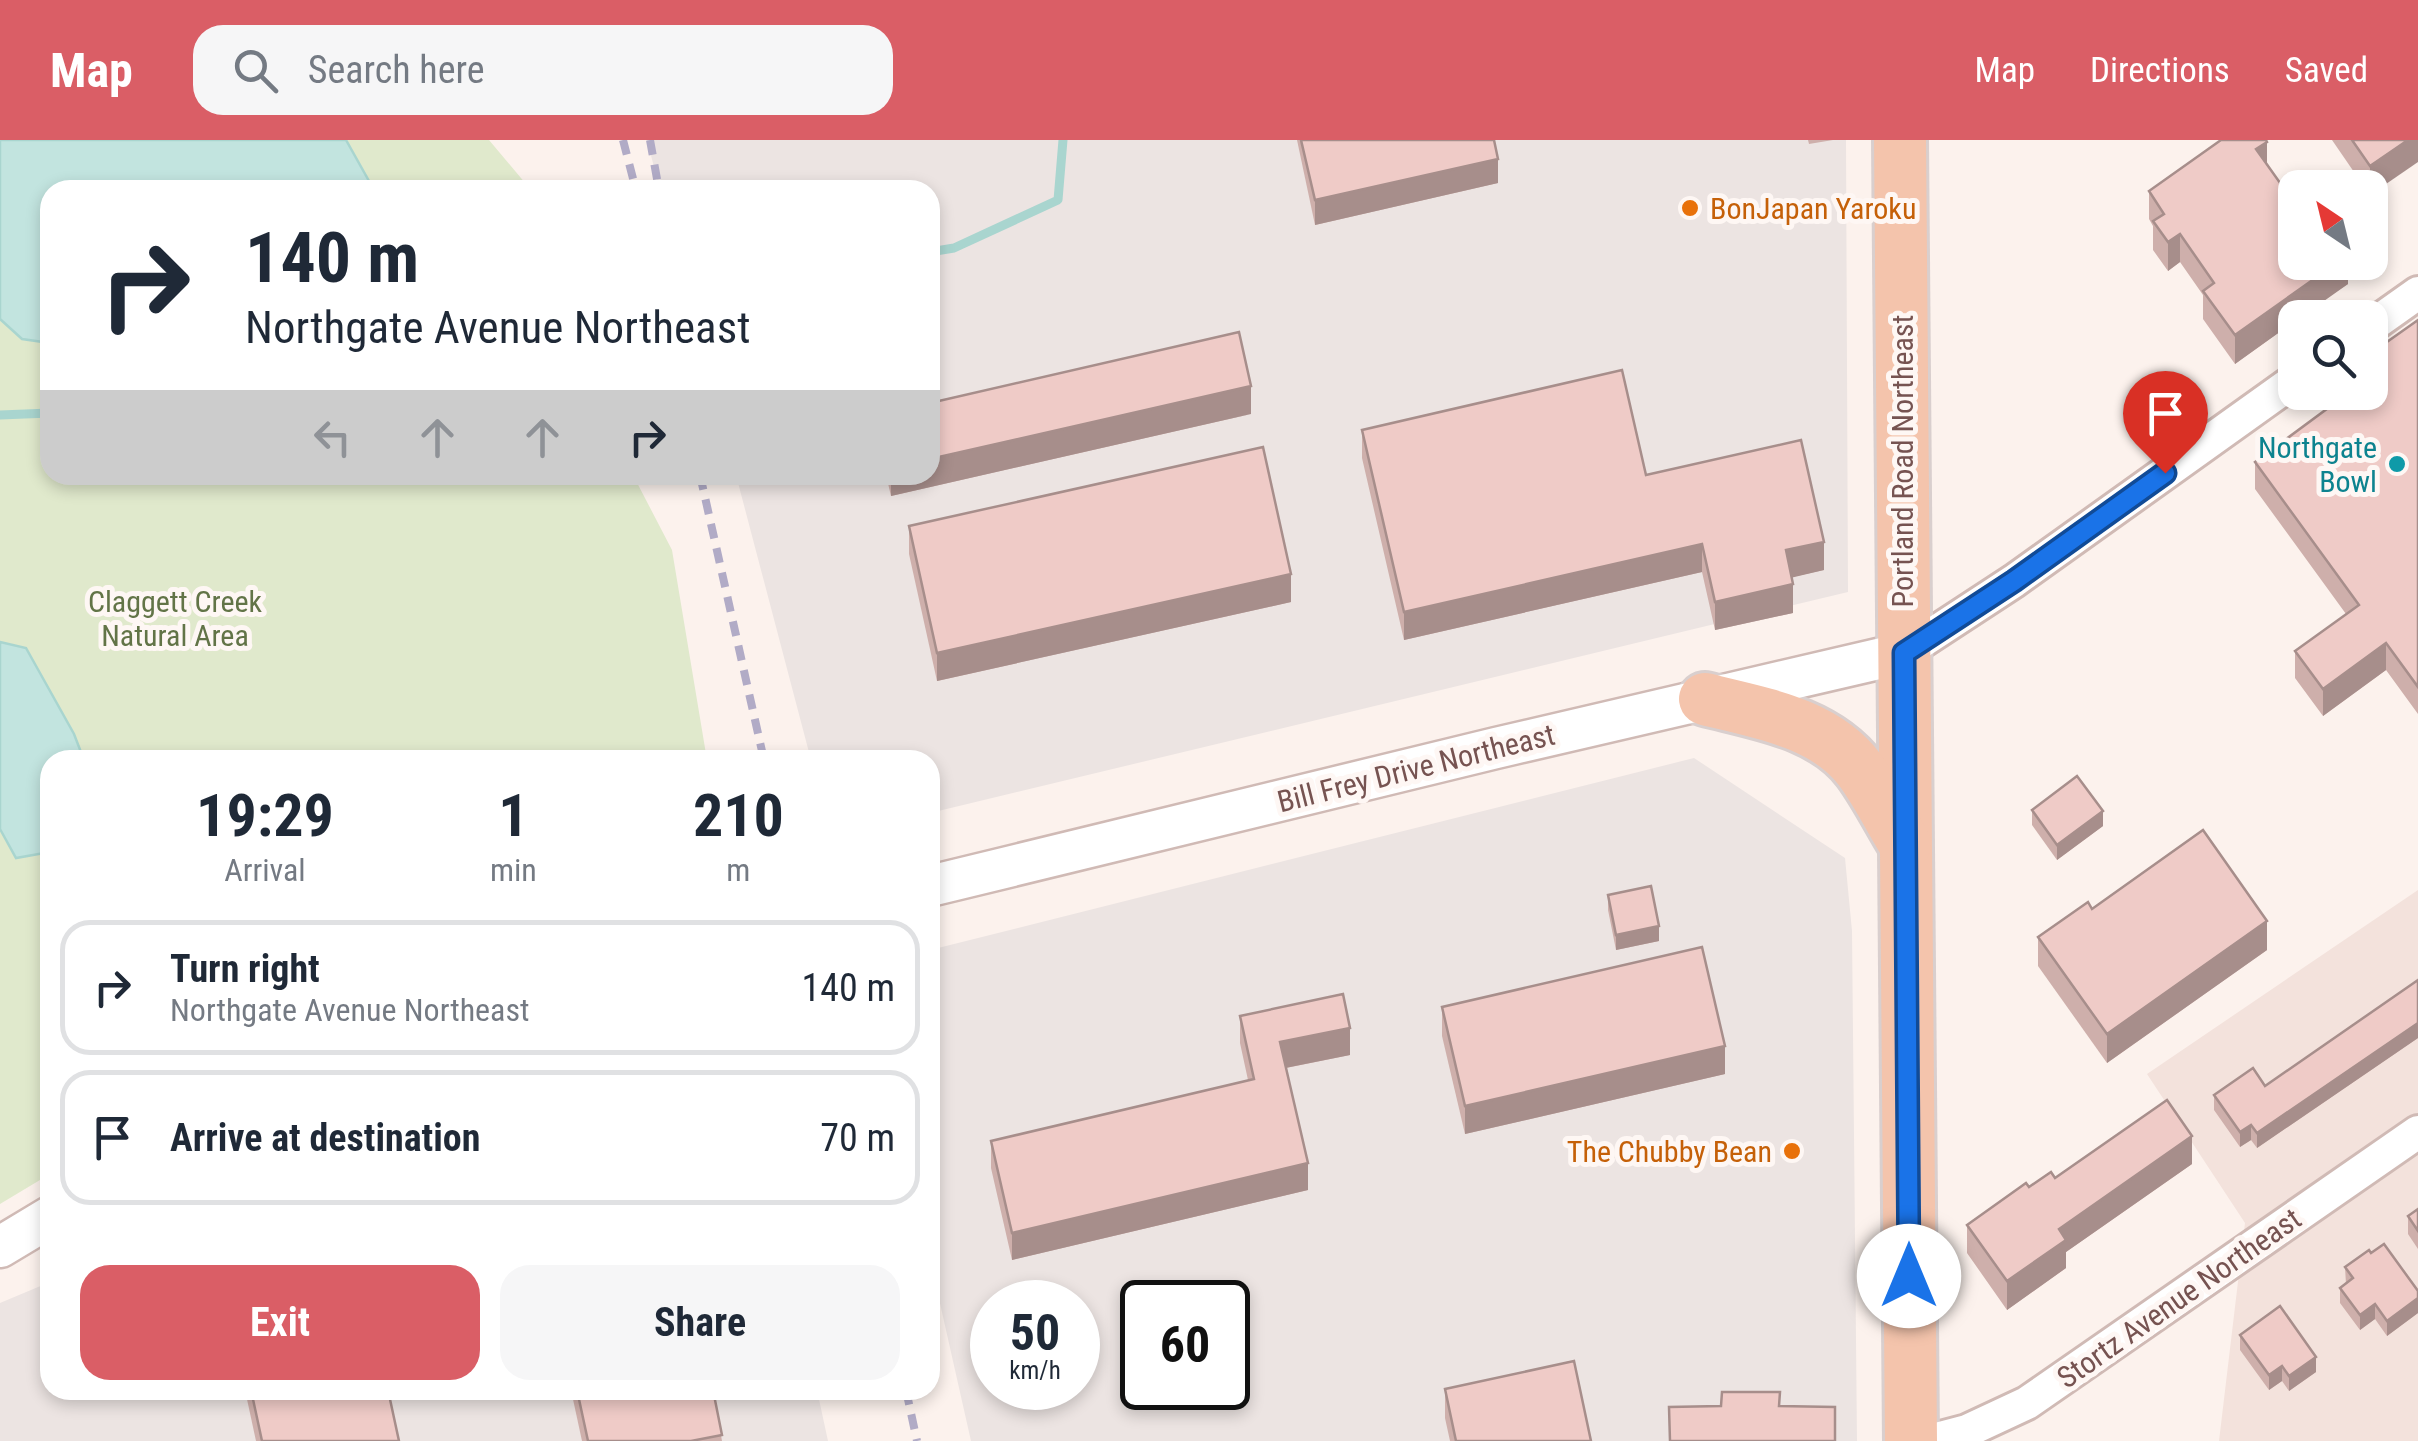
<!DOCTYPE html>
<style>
:root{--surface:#fff;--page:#f6f6f7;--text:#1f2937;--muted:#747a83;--line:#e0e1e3;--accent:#da5e66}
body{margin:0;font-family:"Roboto Condensed",sans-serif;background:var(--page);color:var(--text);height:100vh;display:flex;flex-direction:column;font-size:38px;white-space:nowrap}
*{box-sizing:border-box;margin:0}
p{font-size:32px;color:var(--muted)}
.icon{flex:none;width:55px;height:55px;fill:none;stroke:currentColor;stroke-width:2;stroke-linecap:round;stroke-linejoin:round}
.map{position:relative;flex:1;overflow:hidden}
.drawer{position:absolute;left:40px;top:610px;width:900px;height:650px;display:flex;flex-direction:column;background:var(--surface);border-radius:30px;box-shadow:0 5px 15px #0003}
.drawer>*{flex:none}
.banner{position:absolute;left:40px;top:40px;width:900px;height:305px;border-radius:30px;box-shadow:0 5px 15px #0003;background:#fff;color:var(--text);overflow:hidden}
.needle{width:65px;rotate:325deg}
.buttons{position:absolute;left:2278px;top:30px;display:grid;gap:20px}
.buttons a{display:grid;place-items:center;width:110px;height:110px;border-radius:20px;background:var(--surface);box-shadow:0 5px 15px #0003;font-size:50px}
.speed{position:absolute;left:970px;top:1140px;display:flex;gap:20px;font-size:50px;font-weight:700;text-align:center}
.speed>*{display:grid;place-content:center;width:130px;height:130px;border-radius:50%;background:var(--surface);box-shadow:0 5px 15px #0003;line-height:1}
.speed small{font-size:25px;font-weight:400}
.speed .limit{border:5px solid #111;border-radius:15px;background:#fff;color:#111}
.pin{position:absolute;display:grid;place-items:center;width:85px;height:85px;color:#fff;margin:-102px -42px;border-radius:50% 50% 50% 0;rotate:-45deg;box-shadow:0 0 10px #0007}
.pin .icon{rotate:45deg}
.me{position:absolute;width:110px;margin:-55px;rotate:0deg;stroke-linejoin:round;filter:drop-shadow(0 0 8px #0008)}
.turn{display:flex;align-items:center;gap:35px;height:210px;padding:0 40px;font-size:45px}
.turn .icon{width:130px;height:130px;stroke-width:2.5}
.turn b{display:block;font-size:70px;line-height:85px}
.lanes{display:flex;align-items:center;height:95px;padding:0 40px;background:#0003;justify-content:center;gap:50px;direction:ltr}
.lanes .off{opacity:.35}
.eta{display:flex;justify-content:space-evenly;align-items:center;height:170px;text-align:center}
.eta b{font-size:60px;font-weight:700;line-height:70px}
.cta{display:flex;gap:20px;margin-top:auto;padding:20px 40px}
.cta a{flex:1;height:115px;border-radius:30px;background:var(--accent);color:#fff;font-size:40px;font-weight:700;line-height:115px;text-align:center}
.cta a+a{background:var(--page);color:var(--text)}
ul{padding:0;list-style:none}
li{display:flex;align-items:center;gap:30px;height:135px;margin:0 20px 15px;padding:0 20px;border:5px solid var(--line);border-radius:30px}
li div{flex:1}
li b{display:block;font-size:38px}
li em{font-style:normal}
header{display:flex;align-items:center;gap:60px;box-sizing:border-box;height:140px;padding:0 50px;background:var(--accent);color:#fff}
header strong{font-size:48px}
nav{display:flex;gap:55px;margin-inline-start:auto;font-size:35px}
.search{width:700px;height:90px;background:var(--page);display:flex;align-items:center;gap:25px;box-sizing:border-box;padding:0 35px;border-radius:30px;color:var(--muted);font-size:38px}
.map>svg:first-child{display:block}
.residential{fill:#f3e2dc}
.industrial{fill:#ece4e2;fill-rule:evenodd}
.green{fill:#e0e9cc}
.water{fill:#c2e4df;stroke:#a9d5cf;stroke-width:2.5}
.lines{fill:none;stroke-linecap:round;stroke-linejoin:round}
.stream{stroke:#a9d5cf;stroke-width:9}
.minor-casing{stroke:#d0bab5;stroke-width:38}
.tertiary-casing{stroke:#d0bab5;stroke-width:45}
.primary-casing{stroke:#d9cfce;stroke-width:58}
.minor{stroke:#fff;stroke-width:32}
.tertiary{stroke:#fff;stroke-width:40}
.primary{stroke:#f4c4ac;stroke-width:52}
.rail{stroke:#b1abc6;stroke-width:8;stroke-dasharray:15 10;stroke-linecap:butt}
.wall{fill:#ceafab}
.shaded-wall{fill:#a78e8b}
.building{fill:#efcbc7;stroke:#a78e8b;stroke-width:2.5}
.route-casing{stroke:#114b97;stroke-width:25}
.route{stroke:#1a73e8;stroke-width:18}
.food-dot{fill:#e8710a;stroke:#fef7f4;stroke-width:4}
.culture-dot{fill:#0f9aa8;stroke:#fef7f4;stroke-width:4}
.labels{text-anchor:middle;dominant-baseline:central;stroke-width:10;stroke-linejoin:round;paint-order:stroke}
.food-label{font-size:30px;fill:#c56008;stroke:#fef7f4;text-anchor:start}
.culture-label{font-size:30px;fill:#0d838f;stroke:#fef7f4;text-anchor:end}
.street-label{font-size:30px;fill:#765351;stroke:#fef7f4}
.park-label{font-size:30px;fill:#627447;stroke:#fef7f4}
</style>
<header>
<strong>Map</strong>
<div class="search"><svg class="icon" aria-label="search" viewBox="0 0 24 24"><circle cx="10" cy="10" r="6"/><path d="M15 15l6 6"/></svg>Search here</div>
<nav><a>Map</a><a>Directions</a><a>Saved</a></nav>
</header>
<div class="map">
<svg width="2418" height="1301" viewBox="0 0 2418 1301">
<rect width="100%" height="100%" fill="#fcf2ed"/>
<path class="residential" d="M2418 750V1301H2219L2245 1083 2147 934Z"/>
<g class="industrial">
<path d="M647 0H1846L1848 452 930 673V620H811L736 335H930V50H660Z"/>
<path d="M1694 618 1845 718 1852 791 1857 1301H971L930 1119V810ZM992 1162H1078V1248H992ZM1142 1162H1228V1248H1142Z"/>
<path d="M50 1142V1250H817L828 1301H0V1163Z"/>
</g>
<path class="green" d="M0 0H489L531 50H50V335H633L672 410 707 620H50V1034L0 1064Z"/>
<g class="water">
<path d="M0 0H346L374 50H50V203L22 199 0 179Z"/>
<path d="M0 502 26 508 74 594 84 620H50V712L16 718 0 689Z"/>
</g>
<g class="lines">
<g class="stream">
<path d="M930 112 954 108 1058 60 1063 0"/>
<path d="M0 275 50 273"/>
</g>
<g class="minor-casing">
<g id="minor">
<path d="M2370 187 2418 153"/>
<path d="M1904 513 2014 441 2295 240"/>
<path d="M1929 1301 1967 1291 2027 1263 2418 992"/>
</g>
</g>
<g class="tertiary-casing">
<g id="tertiary">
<path d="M930 746 1496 608 1904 513"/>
<path d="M0 1107 50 1077"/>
</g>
</g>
<g class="primary-casing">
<g id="primary">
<path d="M1900 0 1911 1301"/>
<path d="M1705 559C1759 573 1824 582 1860 630 1877 653 1890 680 1905 704"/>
</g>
</g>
<use href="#minor" class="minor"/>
<use href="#tertiary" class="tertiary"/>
<use href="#primary" class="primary"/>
<g class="rail">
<path d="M623 0 636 50"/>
<path d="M650 0 659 50"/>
<path d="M700 335 764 620"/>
<path d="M906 1250 917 1301"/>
</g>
</g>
<g class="wall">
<path d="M1297 0H1494L1498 43 1315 85Z"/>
<path d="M1808 0H1833L1809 4Z"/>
<path d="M2332 0H2418L2370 55V48H2365Z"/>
<path d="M2267 24 2295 122H2348V144L2295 178V181L2235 224 2203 179V155L2180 122 2168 131 2153 110V86L2149 79V51Z"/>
<path d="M2418 180V574L2386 530 2323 576 2295 538V511L2346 474 2255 349V322L2336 263V252H2370Z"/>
<path d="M1251 274 891 356 886 335H930Z"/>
<path d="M1362 290 1646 335 1824 430 1792 437 1793 473 1715 490 1702 432 1404 500 1362 318Z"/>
<path d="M909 386 1291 462 937 541 909 414Z"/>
<path d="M2032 670 2103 686 2057 720 2032 685Z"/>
<path d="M1608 755 1659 801 1616 810 1608 770Z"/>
<path d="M2092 769 2267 810 2107 923 2038 826V797Z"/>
<path d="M2418 840V898L2257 1008 2251 1000 2240 1007 2214 970V955L2265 946Z"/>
<path d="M1442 867 1725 934 1465 994 1442 896Z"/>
<path d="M1240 876 1350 915 1286 928 1308 1050 1012 1120 991 1028V1001L1248 940 1240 903Z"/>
<path d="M2192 1024 2066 1112V1128L2007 1170 1967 1113V1085L2029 1047 2055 1038Z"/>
<path d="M2418 1069V1109L2408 1094V1076Z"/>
<path d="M2371 1113 2418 1151V1173L2387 1196 2375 1179 2360 1190 2340 1163V1148L2346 1144 2345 1127Z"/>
<path d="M2240 1195 2316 1232 2289 1251 2282 1241 2269 1250 2240 1210Z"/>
<path d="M1445 1249 1591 1301H1450L1445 1278Z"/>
<path d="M245 1250H388L399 1301H256Z"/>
<path d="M571 1250H713L722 1301H582Z"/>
</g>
<g class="shaded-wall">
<path d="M2408 0H2418V22L2370 55V26Z"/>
<path d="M2267 2V30L2256 9Z"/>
<path d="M1498 19V43L1315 85V60Z"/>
<path d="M2180 94V122L2168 131V102Z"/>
<path d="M2338 122H2348V144L2300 178H2295V181L2235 224V195Z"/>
<path d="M1251 246V274L891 356V335H930V319Z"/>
<path d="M1824 402V430L1786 439V410Z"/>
<path d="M1702 404V432L1404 500V472Z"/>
<path d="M1291 434V462L937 541V513Z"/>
<path d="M1793 444V473L1715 490V462Z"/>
<path d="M2386 503V530L2323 576V549Z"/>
<path d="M2103 671V686L2057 720V705Z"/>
<path d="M2267 781V810L2107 923V894Z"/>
<path d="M1659 786V801L1616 810V795Z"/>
<path d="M2418 883V898L2257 1008V993Z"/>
<path d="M1350 888V915L1280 929V902Z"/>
<path d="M1725 906V934L1465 994V966Z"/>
<path d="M2251 985V1000L2240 1007V992Z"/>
<path d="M2192 996V1024L2066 1112V1128L2007 1170V1141L2059 1089Z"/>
<path d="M1308 1023V1050L1012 1120V1093Z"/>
<path d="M2418 1158V1173L2387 1196V1181Z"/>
<path d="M2375 1164V1179L2360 1190V1175Z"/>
<path d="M2316 1217V1232L2289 1251V1236Z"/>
<path d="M2282 1226V1241L2269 1250V1235Z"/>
</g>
<g class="building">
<path d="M1301 0H1494L1498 19 1315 60Z"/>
<path d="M2221 0H2266L2267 2 2256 9 2295 64V122H2338L2235 195 2203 151 2214 143 2180 94 2168 102 2153 81 2164 74 2149 51Z"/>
<path d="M2352 0H2408L2370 26Z"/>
<path d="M2418 180V547L2386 503 2323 549 2295 511 2359 465 2255 322 2347 254 2345 252H2370V214Z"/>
<path d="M1239 192 1251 246 930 319V263Z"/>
<path d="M1622 230 1646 335 1801 300 1824 402 1786 410 1793 444 1715 462 1702 404 1404 472 1362 290Z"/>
<path d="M1263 307 1291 434 937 513 909 386Z"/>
<path d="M2077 636 2103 671 2057 705 2032 670Z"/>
<path d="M2203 690 2267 781 2107 894 2038 797 2088 762 2092 769Z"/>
<path d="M1651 746 1659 786 1616 795 1608 755Z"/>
<path d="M1702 807 1725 906 1465 966 1442 867Z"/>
<path d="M2418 840V883L2257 993 2251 985 2240 992 2214 955 2253 928 2265 946Z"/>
<path d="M1343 854 1350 888 1280 902 1308 1023 1012 1093 991 1001 1254 939 1240 876Z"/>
<path d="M2167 960 2192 996 2059 1089 2066 1100 2007 1141 1967 1085 2026 1043 2029 1047 2051 1032 2055 1038Z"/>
<path d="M2418 1069V1091L2408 1076Z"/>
<path d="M2384 1104 2418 1151V1158L2387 1181 2375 1164 2360 1175 2340 1148 2353 1138 2345 1127 2369 1110 2371 1113Z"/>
<path d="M2280 1166 2316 1217 2289 1236 2282 1226 2269 1235 2240 1195Z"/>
<path d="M1574 1221 1591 1301H1456L1445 1249Z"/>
<path d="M251 1250H388L399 1301H262Z"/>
<path d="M577 1250H713L722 1295 691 1301H588Z"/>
<path d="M1722 1252H1780L1779 1266 1835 1267V1301H1670L1669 1267 1721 1266Z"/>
</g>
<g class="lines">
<g class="route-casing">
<path id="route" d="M1909 1136 1904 513 2014 441 2165 333"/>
</g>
<use href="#route" class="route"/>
</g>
<g class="food-dot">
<circle cx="1690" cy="68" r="10"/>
<circle cx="1792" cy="1011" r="10"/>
</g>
<circle class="culture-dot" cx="2397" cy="324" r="10"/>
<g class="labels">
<g class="food-label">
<text x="1710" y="68">BonJapan Yaroku</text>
<text x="1772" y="1011" text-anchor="end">The Chubby Bean</text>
</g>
<g class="culture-label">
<text x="2377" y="307">Northgate<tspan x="2377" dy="34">Bowl</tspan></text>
</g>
<g class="street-label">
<text transform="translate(1902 321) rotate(-90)">Portland Road Northeast</text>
<text transform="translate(1416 628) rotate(-14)">Bill Frey Drive Northeast</text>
<text transform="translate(2179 1158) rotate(-35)">Stortz Avenue Northeast</text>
</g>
<g class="park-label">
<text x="175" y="461">Claggett Creek<tspan x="175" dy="34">Natural Area</tspan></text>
</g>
</g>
</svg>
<div class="buttons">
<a><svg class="needle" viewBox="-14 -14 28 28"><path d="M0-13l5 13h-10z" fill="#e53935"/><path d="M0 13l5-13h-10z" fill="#747a83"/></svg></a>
<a><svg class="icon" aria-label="search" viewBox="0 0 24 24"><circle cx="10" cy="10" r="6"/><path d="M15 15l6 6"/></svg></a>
</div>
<div class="speed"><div>50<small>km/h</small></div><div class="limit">60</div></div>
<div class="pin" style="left:2165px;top:333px;background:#d93025"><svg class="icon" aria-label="arrive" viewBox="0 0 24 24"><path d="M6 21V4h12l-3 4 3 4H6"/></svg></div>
<svg class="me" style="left:1909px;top:1136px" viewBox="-20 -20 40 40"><circle r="19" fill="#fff"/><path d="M0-13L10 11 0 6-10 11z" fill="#1a73e8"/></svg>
<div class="banner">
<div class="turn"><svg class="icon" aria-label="right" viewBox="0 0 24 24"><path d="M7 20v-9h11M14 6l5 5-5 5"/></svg><div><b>140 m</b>Northgate Avenue Northeast</div></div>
<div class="lanes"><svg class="icon off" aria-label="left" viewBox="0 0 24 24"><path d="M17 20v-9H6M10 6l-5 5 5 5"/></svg><svg class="icon off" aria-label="ahead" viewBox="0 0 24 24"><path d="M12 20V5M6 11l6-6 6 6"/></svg><svg class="icon off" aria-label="ahead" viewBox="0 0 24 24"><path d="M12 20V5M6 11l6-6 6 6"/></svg><svg class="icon" aria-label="right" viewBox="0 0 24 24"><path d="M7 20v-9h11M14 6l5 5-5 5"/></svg></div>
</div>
<section class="drawer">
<div class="eta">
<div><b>19:29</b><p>Arrival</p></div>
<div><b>1</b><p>min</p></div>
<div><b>210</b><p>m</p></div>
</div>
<ul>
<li><svg class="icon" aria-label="right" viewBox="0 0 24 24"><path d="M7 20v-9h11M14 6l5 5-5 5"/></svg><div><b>Turn right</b><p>Northgate Avenue Northeast</p></div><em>140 m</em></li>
<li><svg class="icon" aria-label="arrive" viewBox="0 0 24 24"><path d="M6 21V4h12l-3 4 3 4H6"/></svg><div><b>Arrive at destination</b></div><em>70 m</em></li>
</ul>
<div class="cta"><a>Exit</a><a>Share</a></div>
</section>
</div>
